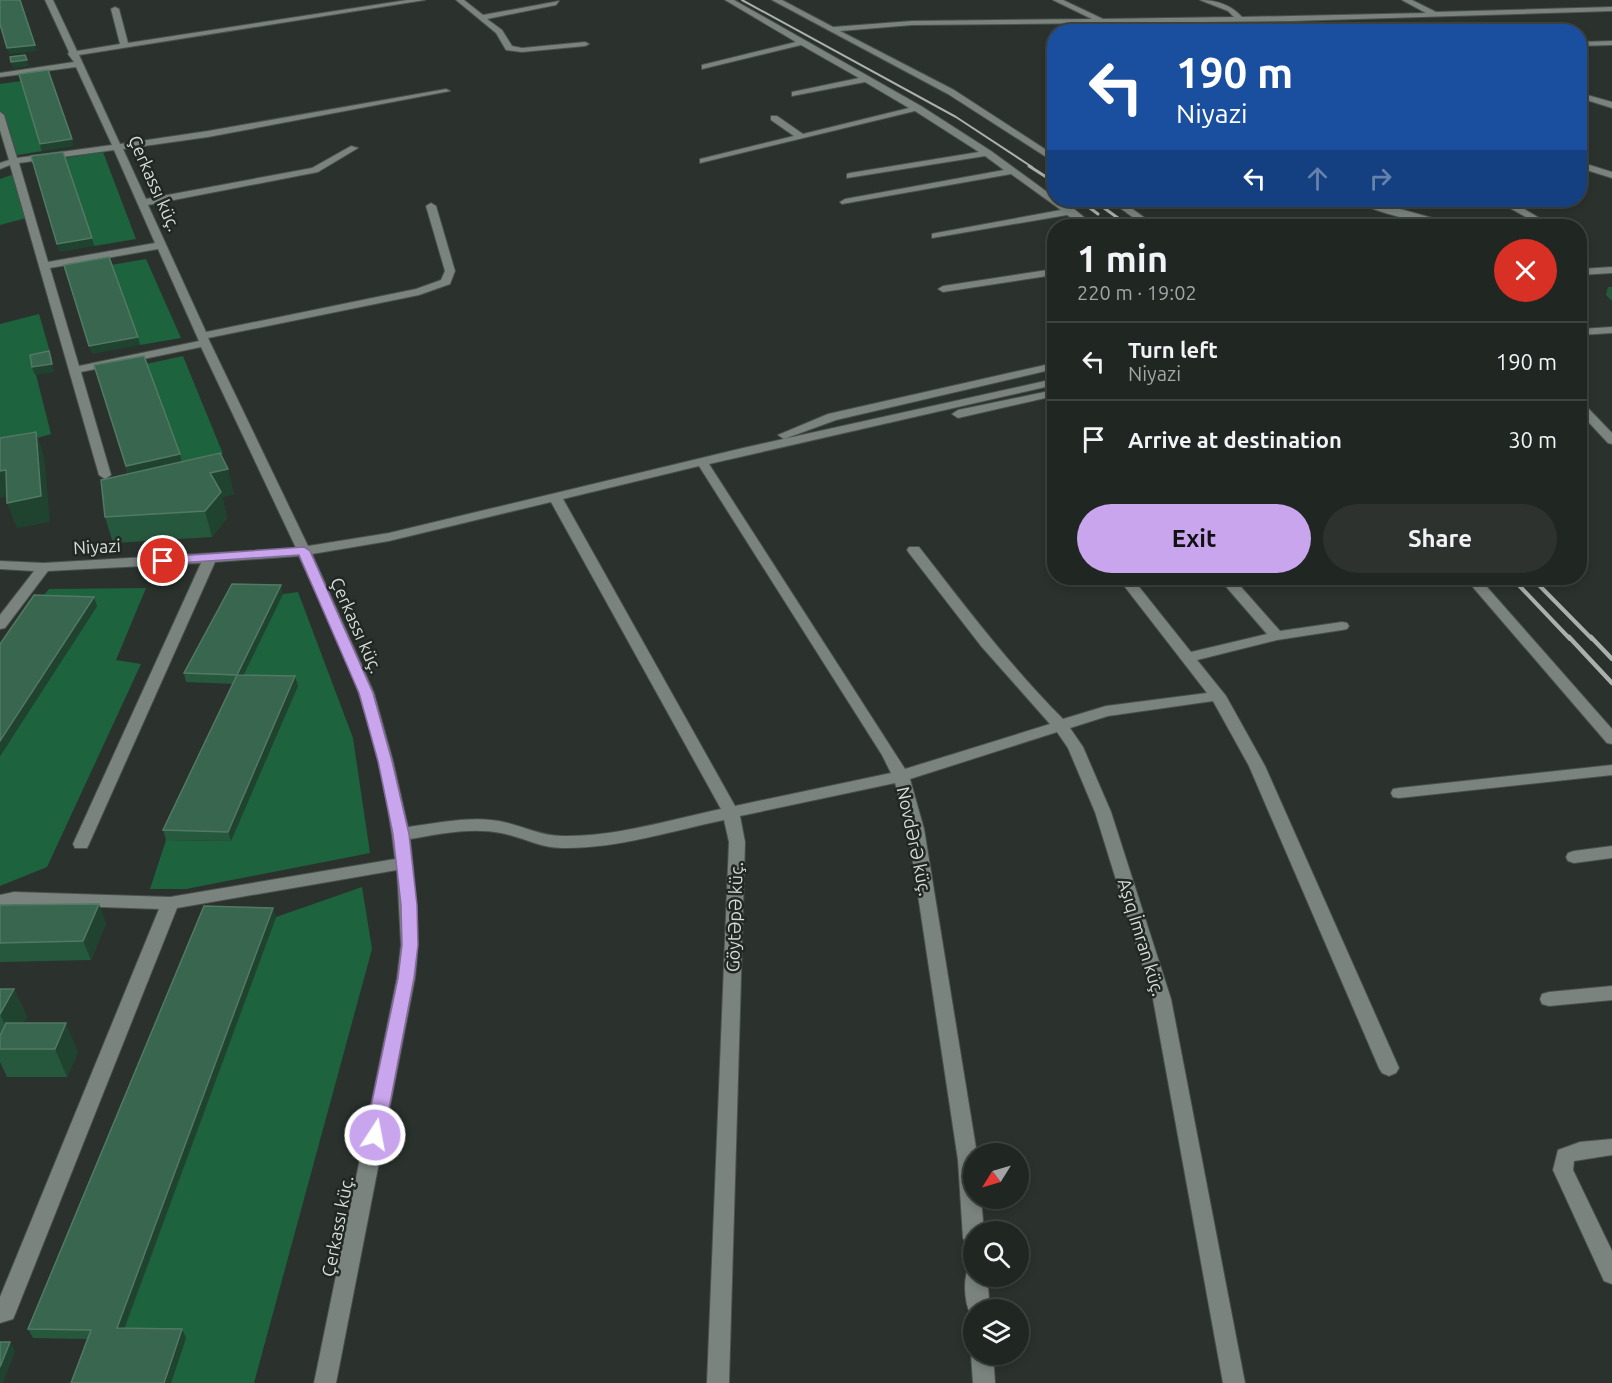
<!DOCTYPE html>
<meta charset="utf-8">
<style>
:root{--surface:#202622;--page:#2d322f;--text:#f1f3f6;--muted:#a2a5a5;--line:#3d4340;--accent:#c9a5ee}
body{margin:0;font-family:Ubuntu,sans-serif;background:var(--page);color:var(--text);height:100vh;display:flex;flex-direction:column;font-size:22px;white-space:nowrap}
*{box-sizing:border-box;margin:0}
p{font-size:20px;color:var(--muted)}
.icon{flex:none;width:33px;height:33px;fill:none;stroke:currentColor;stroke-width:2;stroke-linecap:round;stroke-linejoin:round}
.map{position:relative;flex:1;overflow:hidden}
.panel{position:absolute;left:1047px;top:219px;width:540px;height:366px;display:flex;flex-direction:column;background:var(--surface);border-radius:24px;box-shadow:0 3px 9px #0003,0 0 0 2px var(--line)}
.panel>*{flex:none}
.banner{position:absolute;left:1047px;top:24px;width:540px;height:183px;border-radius:24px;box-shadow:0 3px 9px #0003,0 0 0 2px var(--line);background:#1a4fa0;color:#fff;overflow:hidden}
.needle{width:39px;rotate:233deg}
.controls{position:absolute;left:963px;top:1143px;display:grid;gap:12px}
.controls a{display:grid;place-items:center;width:66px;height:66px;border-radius:50%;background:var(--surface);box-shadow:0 3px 9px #0003,0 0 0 2px var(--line);font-size:30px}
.pin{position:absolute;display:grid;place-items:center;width:51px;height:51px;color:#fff;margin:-26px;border:3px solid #fff;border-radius:50%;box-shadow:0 2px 6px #0007}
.me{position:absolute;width:66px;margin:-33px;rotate:11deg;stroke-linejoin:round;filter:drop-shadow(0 0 4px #0008)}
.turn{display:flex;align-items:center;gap:21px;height:126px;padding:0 30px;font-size:27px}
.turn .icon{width:78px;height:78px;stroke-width:2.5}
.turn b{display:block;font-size:42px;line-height:51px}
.lanes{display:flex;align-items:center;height:57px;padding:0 30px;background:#0003;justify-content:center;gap:30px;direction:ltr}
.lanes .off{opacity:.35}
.round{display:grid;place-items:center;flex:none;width:63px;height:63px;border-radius:32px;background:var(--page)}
.overview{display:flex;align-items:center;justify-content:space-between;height:102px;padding:0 30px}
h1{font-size:36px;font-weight:700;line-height:45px}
.primary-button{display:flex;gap:12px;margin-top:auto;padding:12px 30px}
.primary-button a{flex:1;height:69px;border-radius:36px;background:var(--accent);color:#111;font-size:24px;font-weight:700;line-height:69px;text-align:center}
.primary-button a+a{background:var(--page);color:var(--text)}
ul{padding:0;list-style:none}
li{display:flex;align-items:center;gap:18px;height:78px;padding:0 30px;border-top:2px solid var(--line)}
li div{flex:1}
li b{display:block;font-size:22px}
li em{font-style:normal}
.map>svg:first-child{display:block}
.green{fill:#1c633e}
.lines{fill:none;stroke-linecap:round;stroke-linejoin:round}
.minor-casing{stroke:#4a504c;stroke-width:2}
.minor{fill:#7a837d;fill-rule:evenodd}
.rail-far3{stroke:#abb0ad;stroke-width:2}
.rail-far2{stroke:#abb0ad;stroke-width:3}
.rail-far1{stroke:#abb0ad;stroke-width:4}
.rail{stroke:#abb0ad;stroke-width:4.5}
.wall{fill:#26583e}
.shaded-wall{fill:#204330}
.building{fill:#39664e;stroke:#527964;stroke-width:1.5}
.route{fill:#c9a5ee;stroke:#836b9b;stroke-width:1.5}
.labels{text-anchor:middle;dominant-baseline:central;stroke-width:5;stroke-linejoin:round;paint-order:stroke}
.street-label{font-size:18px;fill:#d7dcd9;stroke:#212823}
</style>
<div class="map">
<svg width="1612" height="1383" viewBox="0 0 1612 1383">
<rect width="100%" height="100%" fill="#2b322d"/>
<g class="green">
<path d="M21 81 42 151 12 156 0 115V84Z"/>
<path d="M103 152 136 239 94 246 65 158Z"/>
<path d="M17 173 30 217 0 225V179Z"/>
<path d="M146 259 181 338 140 345 111 265Z"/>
<path d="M39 314 52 359 33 363 51 434 0 449V324Z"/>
<path d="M183 356 223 454 182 463 146 364Z"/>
<path d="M146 588 116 660 141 664 47 867 0 886V756L97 606 37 604 49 589Z"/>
<path d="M298 592 353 738 370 853 186 889H150L166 840 231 841 239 684 283 594Z"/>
<path d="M362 887 372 949 254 1383H171L121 1337 276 917Z"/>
</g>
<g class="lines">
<g class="minor-casing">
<g id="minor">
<path d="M45 0H53L77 51 120 44 111 9 115 7 119 9 128 43 407 0H425L79 55 120 144 208 131 446 89 450 91 208 137 123 149 146 199 312 168 351 146 358 148 318 172 148 205 206 332 416 289 441 280 445 271 426 206 431 203 436 206 455 271 450 284 419 295 208 338 308 546 389 533 743 448 1054 379V385L709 464 905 769 1050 724 981 646 909 553 907 550 909 547H919C965 606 1010 666 1063 719L1106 706 1207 693 1118 578H1132L1191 652 1267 634 1222 582 1229 578 1234 579 1280 631 1342 622 1347 623 1349 626 1347 629 1342 630 1277 640 1197 660 1226 696 1265 766 1399 1068 1396 1073 1389 1076 1382 1073 1379 1068 1249 766 1213 701 1108 716 1070 728 1083 747 1111 812 1171 999 1245 1383H1223L1153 999 1095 812 1068 748 1057 732 910 779 924 829 977 1154H974V1198H981L984 1232H974V1247L967 1245 963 1238 958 1160 908 829 895 783 740 816 745 842 729 1383H707L729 842 724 820C671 831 617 849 562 848 540 848 522 837 501 833 471 827 439 834 410 839 415 885 421 930 415 978L336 1383H314L397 978 401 945 397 870 177 908 16 1312 13 1319 0 1323V1297L159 909 14 904 0 907V895L14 892 170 897 395 859C389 804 376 746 359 694 343 647 319 601 299 556L215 562 89 844 87 848H75L73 844 201 563 48 571 5 628 0 629V615L34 571 0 569V561L44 563 296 548 201 347 81 372 111 475 105 479 99 475 10 165 0 169V163L9 160 0 130V112L4 115 17 158 112 145 76 67 0 77V73L74 62 68 54 69 52ZM114 150 155 243 48 262 19 163ZM158 249 199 341 79 366 50 268ZM699 466 882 755 891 773 735 806 563 499ZM551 502 721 809C669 820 615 837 562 836 540 836 521 825 499 821 469 816 438 823 408 827L393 761 374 693 312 554 389 541Z"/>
<path d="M456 0H464L483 15 559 1 556 5 487 19 502 30 512 46 522 48 585 42 589 44 585 46 522 52 506 50 496 33Z"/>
<path d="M725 0H734L921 106 991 151 1054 197V200L1074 209 1095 226H1084L1067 215 932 238V234L936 233 1061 210 1011 174 842 204 840 202 845 199 1004 170 985 156 847 178V174L850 173 979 152 915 111 700 163V159L794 136 771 120V116H777L803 134 909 108 865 82 792 96V92L859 78 801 45 702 69V65L796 42Z"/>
<path d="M772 0H782L833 27 912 21 1092 19 1053 0H1063L1103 19 1234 17 1228 11 1200 0C1217 0 1231 5 1242 17L1426 13 1402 0H1412L1436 12 1612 7V11L1293 21 1113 23 1129 32H1119L1101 23 912 25 840 31 954 90 1054 155V162L948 94Z"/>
<path d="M1612 41V45L1580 46V42Z"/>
<path d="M1580 93 1612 102V108L1580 98Z"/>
<path d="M1580 162 1612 172V178L1580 168Z"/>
<path d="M1109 200H1120L1156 226H1145Z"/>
<path d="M1355 200H1368L1461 226C1440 228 1372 213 1355 200Z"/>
<path d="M1507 200H1516L1514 203 1553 226H1542L1506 206 1504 204Z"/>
<path d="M1276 220 1286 226 1273 225 1271 223Z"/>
<path d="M1612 267V273L1580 275V269Z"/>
<path d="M1054 269V275L943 292 938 289 943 286Z"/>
<path d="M1612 327V333L1580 335V329Z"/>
<path d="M1054 363V369L836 420 784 439 778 435 828 414Z"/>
<path d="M1054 390V396L958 418 952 414 958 410Z"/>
<path d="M1580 403 1584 404 1612 433V444L1608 443 1580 413Z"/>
<path d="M1465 578H1479L1612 729V744L1607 743Z"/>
<path d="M1612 765V775L1399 798 1393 797 1391 793 1393 789 1399 788Z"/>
<path d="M1612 846V858L1574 863 1568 861 1566 857 1568 853 1574 851Z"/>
<path d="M1612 986V1000L1549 1006 1542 1004 1540 999 1542 994 1549 992Z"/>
<path d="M1612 1139V1155L1574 1161 1573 1170 1612 1251V1284L1604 1281 1553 1170 1558 1150 1580 1142Z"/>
<path d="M974 1267V1276H987L990 1310H974V1318C964 1309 963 1281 968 1269Z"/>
<path d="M974 1348V1354H993L995 1383H973L971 1354Z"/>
</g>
</g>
<use href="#minor" class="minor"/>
<path class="rail-far3" d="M742 0 956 117 1032 167"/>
<g class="rail-far2">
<path d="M1029 166 1054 182"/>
<path d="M1079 200 1098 214"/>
<path d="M1093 200 1129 226"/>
</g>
<g class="rail-far1">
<path d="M1512 578 1570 639"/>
<path d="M1532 578 1592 639"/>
</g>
<g class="rail">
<path d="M1569 637 1612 683"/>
<path d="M1591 637 1612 659"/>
</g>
</g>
<g class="wall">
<path d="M1608 287H1612V301L1606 295Z"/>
<path d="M94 365 182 462 234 494 222 497 227 518 212 537 113 543 105 517 128 474Z"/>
<path d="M283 594 244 675 298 686 231 841 166 840 163 830 233 684 186 682 184 673Z"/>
<path d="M0 905 106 923 91 960 0 962Z"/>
<path d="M276 917 125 1328 182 1329 186 1338 171 1383H71L87 1339 33 1338 28 1329Z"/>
<path d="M0 989H14L27 1017 23 1023 78 1052 67 1077H7L0 1062Z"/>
</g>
<g class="shaded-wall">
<path d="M35 45 37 51 9 54 7 48Z"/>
<path d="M27 60 29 66 13 68 11 62Z"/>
<path d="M72 139 74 146 42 151 40 144Z"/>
<path d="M92 238 94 246 59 252 57 244Z"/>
<path d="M138 337 140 345 92 354 89 346Z"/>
<path d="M49 351 54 372 35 375 32 367Z"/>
<path d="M36 432 44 456 50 522 17 528 7 503Z"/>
<path d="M180 454 182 463 129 475 126 466Z"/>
<path d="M228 469 234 494 222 497 227 518 212 537 205 511 210 473Z"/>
<path d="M6 470 14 495 0 498V471Z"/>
<path d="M281 585 283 594 239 684 237 675Z"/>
<path d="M94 597 97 606 0 756V741Z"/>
<path d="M295 676 298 686 231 841 228 832Z"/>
<path d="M99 904 106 923 91 960 83 941Z"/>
<path d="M273 908 276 917 121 1337 117 1328Z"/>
<path d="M14 989 27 1017 13 1042 0 1014Z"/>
<path d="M66 1023 78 1052 67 1077 55 1049Z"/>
<path d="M182 1329 186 1338 171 1383H164Z"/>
<path d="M10 1342 15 1351 3 1383H0V1367Z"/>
</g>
<g class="building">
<path d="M0 0H20L35 45 7 48 0 24Z"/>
<path d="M25 55 27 60 11 62 10 57Z"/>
<path d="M48 70 72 139 40 144 19 74Z"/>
<path d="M63 152 92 238 57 244 31 156Z"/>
<path d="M109 257 138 337 89 346 64 265Z"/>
<path d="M49 351 52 364 32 367 30 355Z"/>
<path d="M144 356 180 454 126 466 94 365Z"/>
<path d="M36 432 41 496 7 503 6 470 0 471V438Z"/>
<path d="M220 453 228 469 210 473 221 492 205 511 105 517 101 480Z"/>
<path d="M232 584 281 585 237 675 295 676 228 832 163 830 237 675 184 673Z"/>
<path d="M34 595 94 597 0 741V644Z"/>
<path d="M99 904 83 941 0 943V905Z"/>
<path d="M204 906 273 908 117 1328 182 1329 164 1383H71L91 1330 28 1329Z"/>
<path d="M0 989H14L0 1014Z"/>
<path d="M6 1023H66L55 1049H0V1036Z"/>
<path d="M0 1342H10L0 1367Z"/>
</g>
<path class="route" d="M304 547 310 551 373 693 392 761 409 834 417 905 418 945 414 978 384 1135 381 1141 375 1143 368 1141 365 1135 398 978 402 945 401 905 393 834 378 761 359 693 299 555 163 564 156 561 163 557Z"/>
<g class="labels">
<g class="street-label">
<text transform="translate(155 183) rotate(66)">Çerkassı küç.</text>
<text transform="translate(97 546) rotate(-3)">Niyazi</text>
<text transform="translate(357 625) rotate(66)">Çerkassı küç.</text>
<text transform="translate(915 841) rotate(78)">Novdərə küç.</text>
<text transform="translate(734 917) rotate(-88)">Göytəpə küç.</text>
<text transform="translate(1142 937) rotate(73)">Aşıq İmran küç.</text>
<text transform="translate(337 1226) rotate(-79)">Çerkassı küç.</text>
</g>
</g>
</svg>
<div class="controls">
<a><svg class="needle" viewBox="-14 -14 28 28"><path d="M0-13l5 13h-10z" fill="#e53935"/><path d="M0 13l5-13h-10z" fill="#a2a5a5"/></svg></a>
<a><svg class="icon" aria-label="search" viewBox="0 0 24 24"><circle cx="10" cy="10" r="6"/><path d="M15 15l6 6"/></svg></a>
<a><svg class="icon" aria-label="layers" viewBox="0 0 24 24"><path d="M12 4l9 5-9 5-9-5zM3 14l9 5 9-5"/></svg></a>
</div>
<div class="pin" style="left:163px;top:561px;background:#d93025"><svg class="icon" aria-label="arrive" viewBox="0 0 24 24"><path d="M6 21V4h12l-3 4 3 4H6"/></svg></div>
<svg class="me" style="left:375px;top:1135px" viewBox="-20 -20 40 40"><circle r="17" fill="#c9a5ee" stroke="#fff" stroke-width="3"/><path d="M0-11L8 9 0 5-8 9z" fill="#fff"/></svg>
<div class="banner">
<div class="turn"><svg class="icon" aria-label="left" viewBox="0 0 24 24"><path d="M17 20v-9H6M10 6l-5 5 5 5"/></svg><div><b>190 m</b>Niyazi</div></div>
<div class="lanes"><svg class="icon" aria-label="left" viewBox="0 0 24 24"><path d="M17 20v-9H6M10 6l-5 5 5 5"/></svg><svg class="icon off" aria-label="ahead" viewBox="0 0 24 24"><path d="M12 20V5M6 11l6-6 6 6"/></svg><svg class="icon off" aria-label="right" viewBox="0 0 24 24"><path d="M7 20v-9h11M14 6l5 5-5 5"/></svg></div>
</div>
<section class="panel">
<div class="overview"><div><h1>1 min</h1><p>220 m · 19:02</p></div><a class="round" style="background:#d93025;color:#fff"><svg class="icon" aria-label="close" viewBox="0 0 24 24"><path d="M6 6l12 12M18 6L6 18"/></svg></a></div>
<ul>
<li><svg class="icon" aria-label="left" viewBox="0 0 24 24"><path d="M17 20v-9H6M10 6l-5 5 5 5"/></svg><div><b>Turn left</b><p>Niyazi</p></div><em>190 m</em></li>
<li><svg class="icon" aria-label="arrive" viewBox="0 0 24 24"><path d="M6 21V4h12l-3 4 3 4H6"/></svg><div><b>Arrive at destination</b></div><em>30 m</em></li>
</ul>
<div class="primary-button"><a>Exit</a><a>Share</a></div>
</section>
</div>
